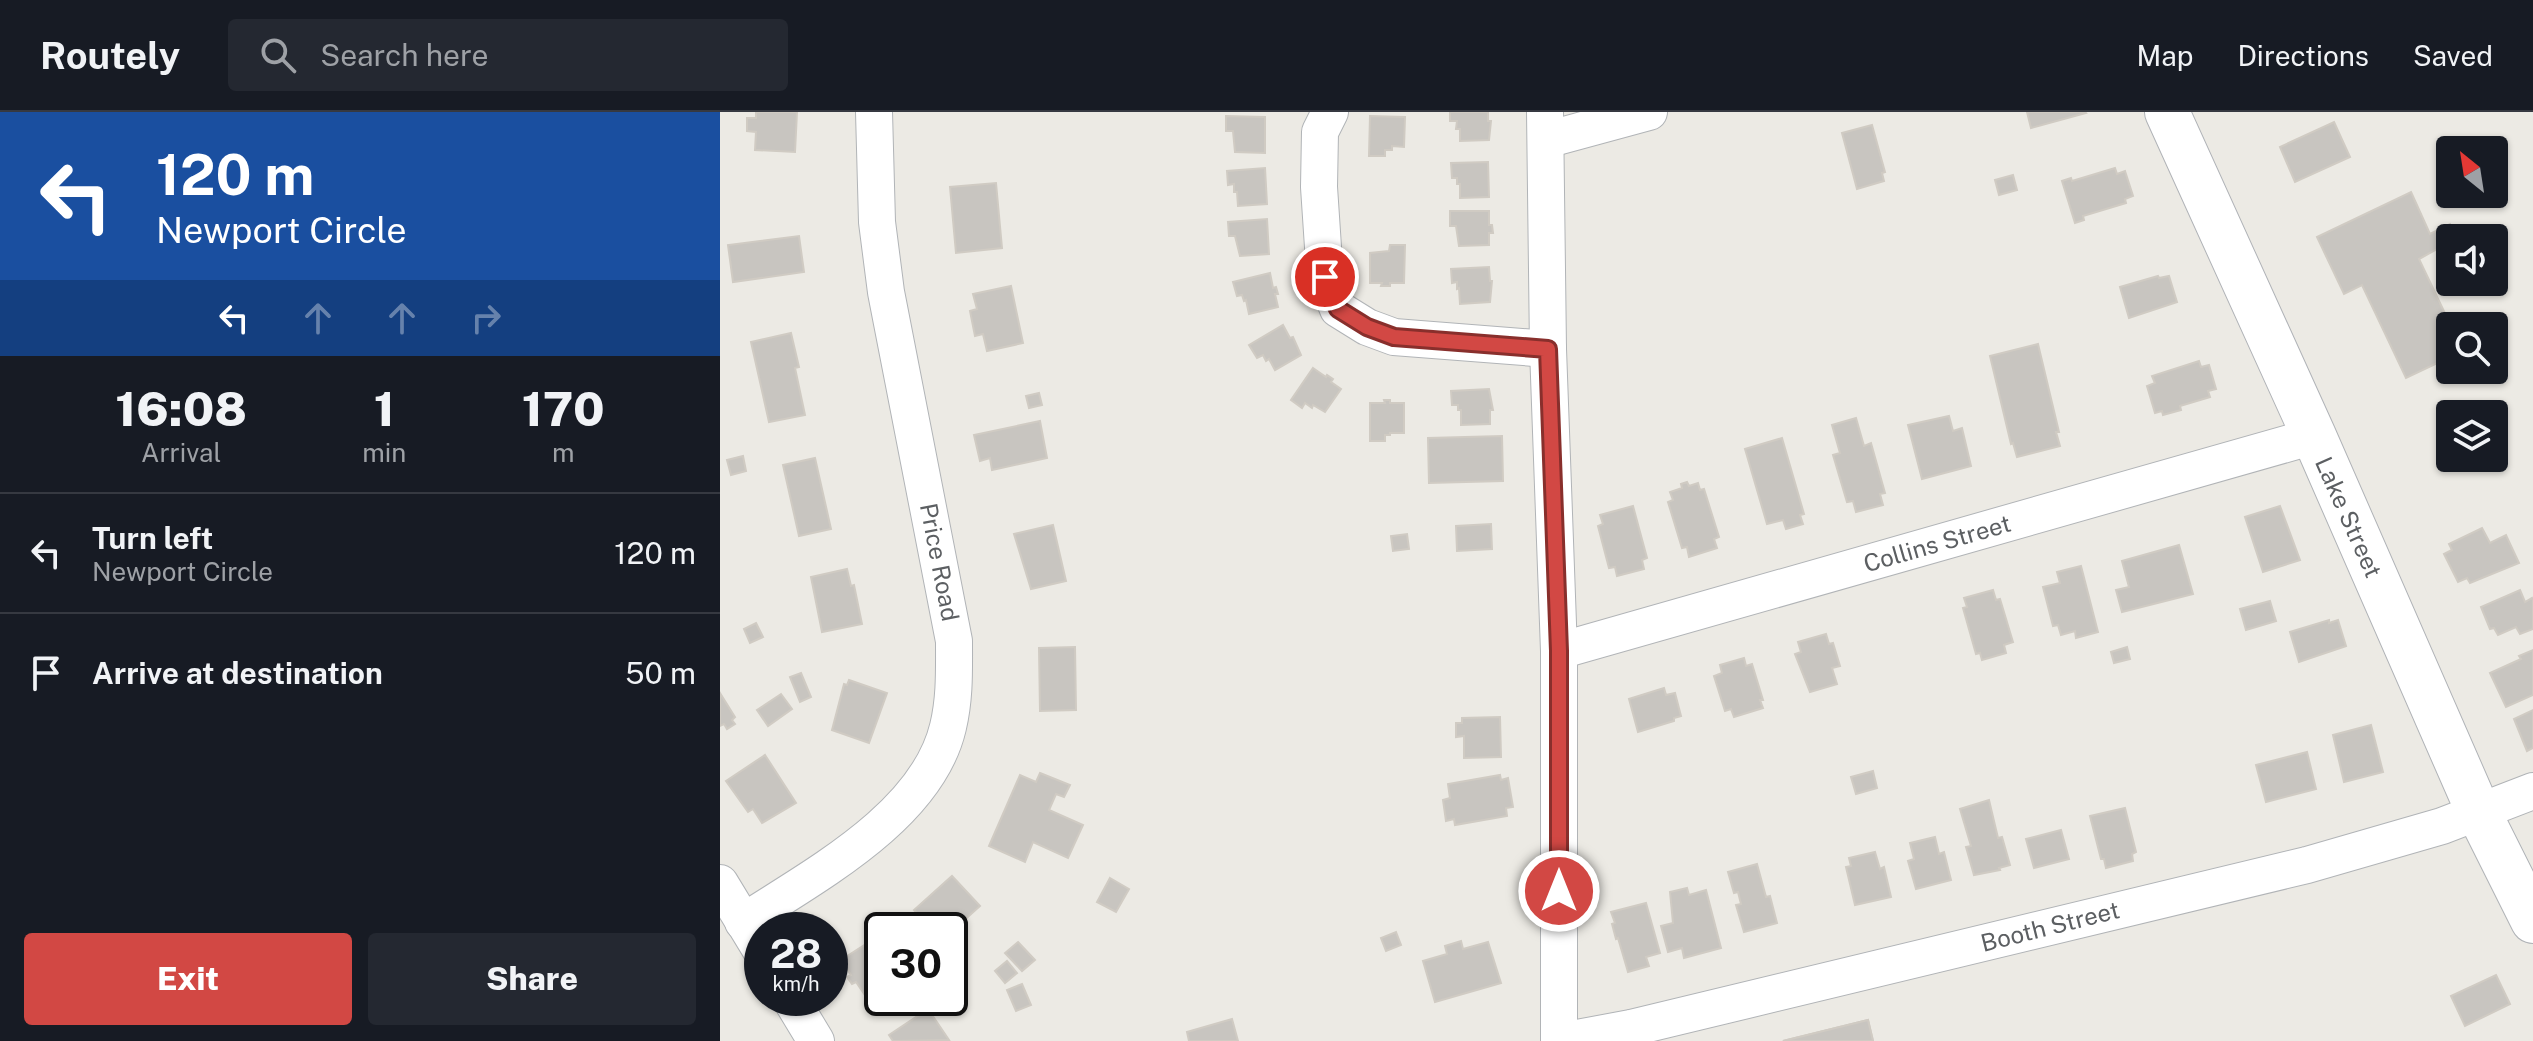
<!DOCTYPE html>
<style>
:root{--surface:#171b24;--page:#242831;--text:#f1f3f6;--muted:#9ea1a6;--line:#363941;--accent:#d24844}
body{margin:0;font-family:"Public Sans",sans-serif;background:var(--page);color:var(--text);height:100vh;display:flex;flex-direction:column;font-size:30px;white-space:nowrap}
*{box-sizing:border-box;margin:0}
p{font-size:26px;color:var(--muted)}
.icon{flex:none;width:44px;height:44px;fill:none;stroke:currentColor;stroke-width:2;stroke-linecap:round;stroke-linejoin:round}
.map{position:relative;flex:1;overflow:hidden}
.sheet{display:flex;flex-direction:column;background:var(--surface);width:720px}
.sheet>*{flex:none}
.top-card{background:#1a4fa0;color:#fff;overflow:hidden}
.needle{width:52px;rotate:330deg}
.buttons{position:absolute;left:1716px;top:24px;display:grid;gap:16px}
.buttons a{display:grid;place-items:center;width:72px;height:72px;border-radius:8px;background:var(--surface);box-shadow:0 2px 6px #0004;font-size:40px}
.speed{position:absolute;left:24px;top:800px;display:flex;gap:16px;font-size:40px;font-weight:700;text-align:center}
.speed>*{display:grid;place-content:center;width:104px;height:104px;border-radius:50%;background:var(--surface);box-shadow:0 2px 6px #0004;line-height:1}
.speed small{font-size:20px;font-weight:400}
.speed .limit{border:4px solid #111;border-radius:12px;background:#fff;color:#111}
.pin{position:absolute;display:grid;place-items:center;width:68px;height:68px;color:#fff;margin:-34px;border:4px solid #fff;border-radius:50%;box-shadow:0 2px 8px #0007}
.me{position:absolute;width:88px;margin:-44px;rotate:0deg;stroke-linejoin:round;filter:drop-shadow(0 0 6px #0008)}
.turn{display:flex;align-items:center;gap:28px;height:168px;padding:0 24px;font-size:36px}
.turn .icon{width:104px;height:104px;stroke-width:2.5}
.turn b{display:block;font-size:56px;line-height:68px}
.lanes{display:flex;align-items:center;height:76px;padding:0 24px;background:#0003;justify-content:center;gap:40px;direction:ltr}
.lanes .off{opacity:.35}
.eta{display:flex;justify-content:space-evenly;align-items:center;height:136px;text-align:center}
.eta b{font-size:48px;font-weight:800;line-height:56px}
.primary-button{display:flex;gap:16px;margin-top:auto;padding:16px 24px}
.primary-button a{flex:1;height:92px;border-radius:8px;background:var(--accent);color:#fff;font-size:32px;font-weight:800;line-height:92px;text-align:center}
.primary-button a+a{background:var(--page);color:var(--text)}
ul{padding:0;list-style:none}
li{display:flex;align-items:center;gap:24px;height:120px;padding:0 24px;border-top:2px solid var(--line)}
li div{flex:1}
li b{display:block;font-size:30px}
li em{font-style:normal}
header{display:flex;align-items:center;gap:48px;box-sizing:border-box;height:112px;padding:0 40px;background:var(--surface);border-bottom:2px solid var(--line)}
header strong{font-size:38px}
nav{display:flex;gap:44px;margin-inline-start:auto;font-size:28px}
.search{width:560px;height:72px;background:var(--page);display:flex;align-items:center;gap:20px;box-sizing:border-box;padding:0 28px;border-radius:8px;color:var(--muted);font-size:30px}
main{display:flex;flex:1;min-height:0}
.map>svg:first-child{display:block}
.building{fill:#c8c5c0;stroke:#d0cbc3;stroke-width:2}
.lines{fill:none;stroke-linecap:round;stroke-linejoin:round}
.street-casing{stroke:#b1b4b7;stroke-width:38}
.secondary-casing{stroke:#b0b3b7;stroke-width:46}
.street{stroke:#fff;stroke-width:36}
.secondary{stroke:#fff;stroke-width:44}
.route-casing{stroke:#882f2c;stroke-width:20}
.route{stroke:#d24844;stroke-width:14}
.labels{text-anchor:middle;dominant-baseline:central;stroke-width:6;stroke-linejoin:round;paint-order:stroke}
.street-label{font-size:24px;fill:#5c5f62;stroke:#fff}
</style>
<header>
<strong>Routely</strong>
<div class="search"><svg class="icon" aria-label="search" viewBox="0 0 24 24"><circle cx="10" cy="10" r="6"/><path d="M15 15l6 6"/></svg>Search here</div>
<nav><a>Map</a><a>Directions</a><a>Saved</a></nav>
</header>
<main>
<section class="sheet">
<div class="top-card">
<div class="turn"><svg class="icon" aria-label="left" viewBox="0 0 24 24"><path d="M17 20v-9H6M10 6l-5 5 5 5"/></svg><div><b>120 m</b>Newport Circle</div></div>
<div class="lanes"><svg class="icon" aria-label="left" viewBox="0 0 24 24"><path d="M17 20v-9H6M10 6l-5 5 5 5"/></svg><svg class="icon off" aria-label="ahead" viewBox="0 0 24 24"><path d="M12 20V5M6 11l6-6 6 6"/></svg><svg class="icon off" aria-label="ahead" viewBox="0 0 24 24"><path d="M12 20V5M6 11l6-6 6 6"/></svg><svg class="icon off" aria-label="right" viewBox="0 0 24 24"><path d="M7 20v-9h11M14 6l5 5-5 5"/></svg></div>
</div>
<div class="eta">
<div><b>16:08</b><p>Arrival</p></div>
<div><b>1</b><p>min</p></div>
<div><b>170</b><p>m</p></div>
</div>
<ul>
<li><svg class="icon" aria-label="left" viewBox="0 0 24 24"><path d="M17 20v-9H6M10 6l-5 5 5 5"/></svg><div><b>Turn left</b><p>Newport Circle</p></div><em>120 m</em></li>
<li><svg class="icon" aria-label="arrive" viewBox="0 0 24 24"><path d="M6 21V4h12l-3 4 3 4H6"/></svg><div><b>Arrive at destination</b></div><em>50 m</em></li>
</ul>
<div class="primary-button"><a>Exit</a><a>Share</a></div>
</section>
<div class="map">
<svg width="1813" height="929" viewBox="0 0 1813 929">
<rect width="100%" height="100%" fill="#eceae4"/>
<g class="building">
<path d="M36 0H77L75 40 35 38 36 20 27 19V6H36Z"/>
<path d="M730 0H768V9H771L769 28 740 29V17H736L737 9H730Z"/>
<path d="M1307 0H1365L1366 1 1311 16Z"/>
<path d="M506 4 545 5V41L515 40 513 19H506Z"/>
<path d="M650 4 685 5 684 35 672 34V38H665V44H649Z"/>
<path d="M1614 10 1630 45 1575 70 1560 35Z"/>
<path d="M1152 13 1165 60 1162 61 1164 69 1137 77 1122 21Z"/>
<path d="M768 50 769 85 740 86V72H737V66H732L731 51Z"/>
<path d="M545 56 547 92 518 94 517 80H514V72L508 73 507 59Z"/>
<path d="M1395 56 1397 62 1405 59 1413 84 1405 87 1406 91 1363 104 1364 108 1355 111 1342 69 1351 66 1352 69Z"/>
<path d="M1293 63 1297 78 1279 83 1275 68Z"/>
<path d="M276 71 282 136 236 141 230 75Z"/>
<path d="M1691 80 1710 122 1730 112 1737 126H1730V130L1699 147 1731 214 1730 245 1686 266 1642 173 1624 182 1597 125Z"/>
<path d="M730 99H769V113H772L773 121H769V133L739 134 736 114H730Z"/>
<path d="M547 107 549 142 520 144 515 124H509L508 110Z"/>
<path d="M79 124 84 160 13 170 8 133Z"/>
<path d="M670 133H685L684 171H670V174H661L662 171H650V141L669 139Z"/>
<path d="M769 155 770 169H772L770 190 740 192 739 176 737 177V170L732 171 731 157Z"/>
<path d="M550 161 553 176 556 175 558 182H555L558 195 529 202 526 188 524 189 522 183 517 184 513 170Z"/>
<path d="M1438 164 1439 166 1449 164 1457 190 1409 206 1400 175Z"/>
<path d="M291 174 303 231 267 239 263 222 255 224 250 199 257 197 253 182Z"/>
<path d="M563 213 570 226 573 225 581 243 555 258 549 247 546 249 543 243 537 246 529 233Z"/>
<path d="M71 221 79 255 75 256 85 303 49 310 31 230Z"/>
<path d="M1318 232 1339 320H1336L1340 334 1297 345 1293 331 1291 332 1270 244Z"/>
<path d="M1479 249 1481 255 1489 253 1496 277 1488 279 1490 285 1460 294 1461 298 1443 303 1442 299 1435 301 1427 274 1435 271 1432 264Z"/>
<path d="M593 256 606 265 607 263 613 267 611 270 621 277 605 300 593 293 592 296 585 291 582 296 571 288Z"/>
<path d="M769 277 773 298H770V312L741 313V298H738V293H732L731 279Z"/>
<path d="M319 281 322 293 309 296 306 284Z"/>
<path d="M664 288H670V291H684V321H670V323H665V329H650V291H665Z"/>
<path d="M1229 304 1233 319 1242 316 1251 354 1202 367 1188 313Z"/>
<path d="M1136 306 1144 334 1151 331 1165 381 1160 382 1163 393 1136 400 1133 389 1127 390 1113 343 1120 341 1112 313Z"/>
<path d="M320 309 327 346 272 358 270 346 260 349 254 323Z"/>
<path d="M782 324 783 369 709 371 708 326Z"/>
<path d="M1062 326 1084 402 1080 403 1083 412 1066 417 1063 408 1047 412 1025 337Z"/>
<path d="M23 344 26 359 11 363 7 348Z"/>
<path d="M95 346 111 417 79 424 63 353Z"/>
<path d="M967 370 969 374 978 371 980 378 984 377 999 425 994 427 997 436 969 445 967 435 962 436 948 390 953 388 950 380 962 376 961 372Z"/>
<path d="M913 394 927 446 922 448 924 457 897 464 895 455 889 456 878 414 883 412 880 403Z"/>
<path d="M1560 394 1580 448 1543 460 1525 405Z"/>
<path d="M771 412 772 437 737 439 736 414Z"/>
<path d="M333 413 346 469 311 477 294 422Z"/>
<path d="M1762 416 1770 431 1786 423 1799 451 1750 471 1747 466 1738 470 1724 442 1732 438 1729 432Z"/>
<path d="M687 422 689 437 673 439 671 424Z"/>
<path d="M1459 433 1473 482 1402 500 1396 478 1409 475 1402 449Z"/>
<path d="M1361 454 1378 520 1356 526 1355 519 1341 523 1338 513 1333 514 1323 475 1340 471 1337 460Z"/>
<path d="M127 457 131 474 134 473 142 512 102 520 91 465Z"/>
<path d="M1273 478 1276 488 1280 487 1293 530 1284 533 1286 541 1262 548 1260 541 1256 542 1243 496 1247 495 1244 486Z"/>
<path d="M1800 478 1805 490 1812 486 1813 488V517L1800 522 1796 515 1778 523 1774 516 1770 517 1761 495Z"/>
<path d="M1550 489 1556 509 1526 518 1520 497Z"/>
<path d="M1609 508V511L1618 508 1626 534 1579 550 1570 520Z"/>
<path d="M36 511 43 525 30 531 24 517Z"/>
<path d="M1106 522 1109 532 1113 531 1120 554 1112 556 1117 572 1090 580 1075 542 1081 540 1078 530Z"/>
<path d="M355 535 356 598 320 599 319 536Z"/>
<path d="M1407 535 1410 547 1394 551 1391 540Z"/>
<path d="M1813 538V583L1786 595 1770 561 1801 547 1799 544Z"/>
<path d="M1024 546 1026 554 1032 552 1043 588H1040L1043 596 1014 605 1011 597 1005 599 994 564 1002 561 1000 553Z"/>
<path d="M81 561 91 585 80 590 70 565Z"/>
<path d="M129 568 167 581 149 631 112 618 124 572 127 573Z"/>
<path d="M944 576 946 583 955 581 961 604 954 606V609L918 620 909 587Z"/>
<path d="M0 581 15 605 12 608 15 612 7 617 4 612 0 614Z"/>
<path d="M61 582 72 597 48 614 37 598Z"/>
<path d="M1813 598V636L1807 639 1794 607Z"/>
<path d="M780 605 781 645 744 646V624L736 625V611H742V606Z"/>
<path d="M1651 613 1663 660 1624 670 1613 623Z"/>
<path d="M1587 640 1596 677 1546 690 1536 653Z"/>
<path d="M45 643 76 691 42 711 33 697 28 700 6 669Z"/>
<path d="M1153 659 1157 676 1136 682 1131 665Z"/>
<path d="M320 661 350 673 344 685 336 682 329 698 363 713 348 746 313 730 305 750 269 734 300 663 316 670Z"/>
<path d="M780 663 781 668 788 666 793 695 786 696 787 704 735 713 734 707 726 709 723 688 730 686 728 672Z"/>
<path d="M1269 688 1278 726 1282 725 1290 753 1279 756 1280 758 1254 763 1246 735 1251 734 1240 697Z"/>
<path d="M1405 696 1416 740 1412 742 1413 749 1386 756 1384 747H1381L1370 704Z"/>
<path d="M1341 718 1349 747 1314 756 1306 727Z"/>
<path d="M1215 725 1219 742 1224 740 1231 768 1196 777 1188 749 1194 747 1190 731Z"/>
<path d="M1155 740 1160 757 1164 755 1171 785 1135 793 1126 755 1131 754 1129 746Z"/>
<path d="M1037 752 1046 785 1050 784 1057 811 1024 820 1016 793 1021 792 1018 780 1014 781 1008 760Z"/>
<path d="M232 764 260 794 230 821V818H212L194 798Z"/>
<path d="M390 766 409 777 396 800 377 790Z"/>
<path d="M967 776 969 783 986 778 1001 836 964 846 962 836 948 840 941 814 953 811 950 780Z"/>
<path d="M926 791 940 841 926 845 929 854 908 860 898 826 896 827 892 812 895 811 891 800Z"/>
<path d="M676 820 681 833 666 839 661 826Z"/>
<path d="M154 827 162 840V876L147 886 136 870 132 872 127 865 131 863 121 848Z"/>
<path d="M741 829 743 837 768 830 781 871 715 890 703 849 727 842 725 834Z"/>
<path d="M298 830 315 848 302 859 285 841Z"/>
<path d="M287 849 297 861 285 871 275 859Z"/>
<path d="M1776 863 1790 892 1745 914 1731 884Z"/>
<path d="M302 872 311 893 296 899 287 878Z"/>
<path d="M208 897 229 928 173 929 169 923Z"/>
<path d="M512 907 518 929H469L467 920Z"/>
<path d="M1148 908 1153 929H1063Z"/>
<path d="M1148 908 1153 929H1063Z"/>
</g>
<g class="lines">
<g class="street-casing">
<g id="street">
<path d="M610 0 600 20 599 75 605 165 618 197 647 215 674 225 828 237"/>
<path d="M825 0 828 237 839 539V929"/>
<path d="M826 28 929 0"/>
<path d="M839 539 1594 324"/>
<path d="M0 771 42 840"/>
<path d="M23 810C95 763 207 704 228 615 235 586 234 558 234 529L166 180 157 110 154 0"/>
<path d="M70 886 96 929"/>
<path d="M841 929 911 916 1587 753 1722 714 1813 679"/>
</g>
</g>
<g class="secondary-casing">
<path id="secondary" d="M1447 0 1594 324 1758 699 1813 809"/>
</g>
<use href="#street" class="street"/>
<use href="#secondary" class="secondary"/>
</g>
<g class="lines">
<g class="route-casing">
<path id="route" d="M605 165 618 197 647 215 674 225 828 237 839 539V779"/>
</g>
<use href="#route" class="route"/>
</g>
<g class="labels">
<g class="street-label">
<text transform="translate(1629 405) rotate(66)">Lake Street</text>
<text transform="translate(1217 431) rotate(-16)">Collins Street</text>
<text transform="translate(220 450) rotate(79)">Price Road</text>
<text transform="translate(1330 814) rotate(-14)">Booth Street</text>
</g>
</g>
</svg>
<div class="buttons">
<a><svg class="needle" viewBox="-14 -14 28 28"><path d="M0-13l5 13h-10z" fill="#e53935"/><path d="M0 13l5-13h-10z" fill="#9ea1a6"/></svg></a>
<a><svg class="icon" aria-label="sound" viewBox="0 0 24 24"><path d="M4 9h4l5-4v14l-5-4H4zM17 9q2 3 0 6"/></svg></a>
<a><svg class="icon" aria-label="search" viewBox="0 0 24 24"><circle cx="10" cy="10" r="6"/><path d="M15 15l6 6"/></svg></a>
<a><svg class="icon" aria-label="layers" viewBox="0 0 24 24"><path d="M12 4l9 5-9 5-9-5zM3 14l9 5 9-5"/></svg></a>
</div>
<div class="speed"><div>28<small>km/h</small></div><div class="limit">30</div></div>
<div class="pin" style="left:605px;top:165px;background:#d93025"><svg class="icon" aria-label="arrive" viewBox="0 0 24 24"><path d="M6 21V4h12l-3 4 3 4H6"/></svg></div>
<svg class="me" style="left:839px;top:779px" viewBox="-20 -20 40 40"><circle r="17" fill="#d24844" stroke="#fff" stroke-width="3"/><path d="M0-11L8 9 0 5-8 9z" fill="#fff"/></svg>
</div>
</main>
